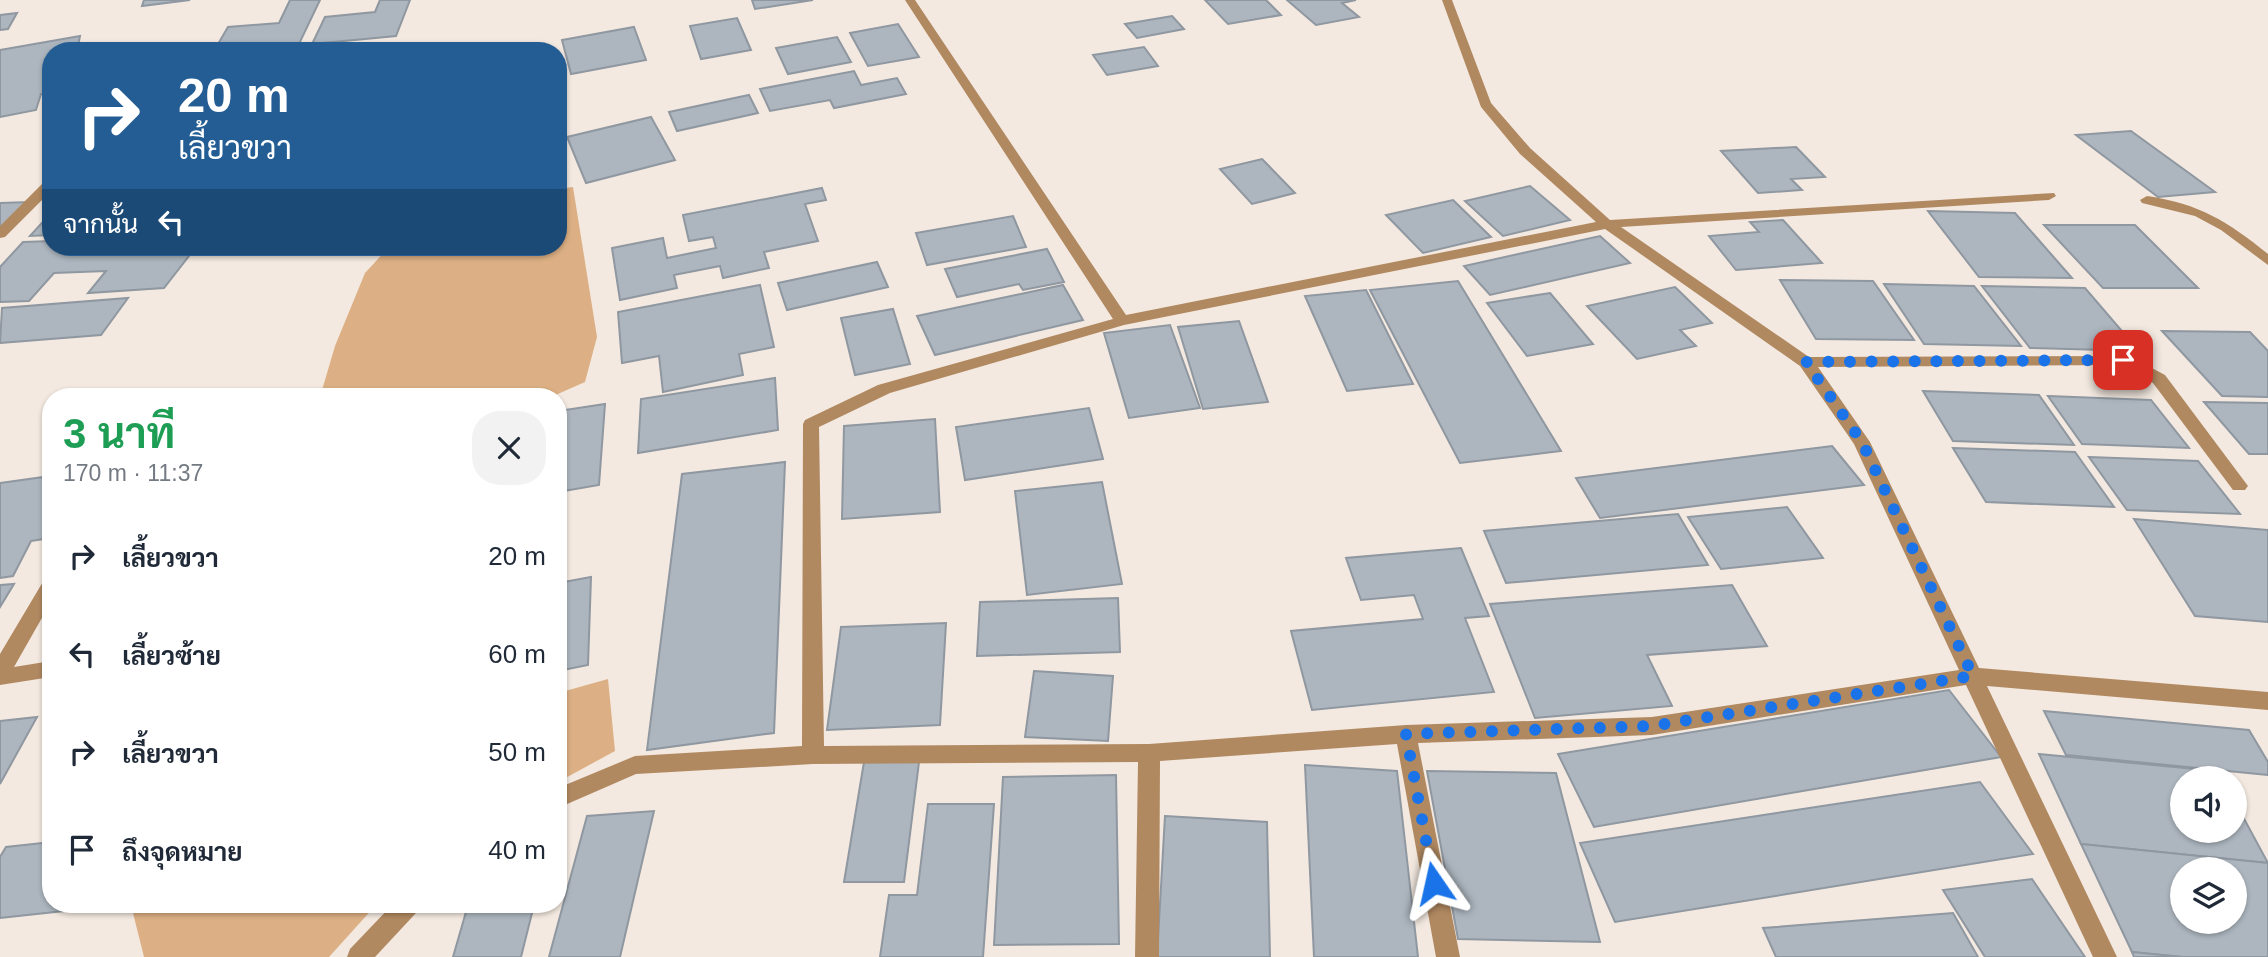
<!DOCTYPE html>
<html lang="th">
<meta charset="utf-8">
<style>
:root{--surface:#fff;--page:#f2f2f3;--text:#1f2937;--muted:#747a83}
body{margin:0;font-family:Arial,Sarabun,sans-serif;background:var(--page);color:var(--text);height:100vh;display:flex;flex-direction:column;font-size:26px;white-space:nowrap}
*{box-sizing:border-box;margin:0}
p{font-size:23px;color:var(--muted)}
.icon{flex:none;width:38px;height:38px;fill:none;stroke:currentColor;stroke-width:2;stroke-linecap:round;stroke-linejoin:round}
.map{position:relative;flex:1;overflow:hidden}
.side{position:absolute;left:42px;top:388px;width:525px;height:525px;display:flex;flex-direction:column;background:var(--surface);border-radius:28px;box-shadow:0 2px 5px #0004}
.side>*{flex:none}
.top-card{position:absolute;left:42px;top:42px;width:525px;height:214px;border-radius:28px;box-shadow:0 2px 5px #0004;background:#245d94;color:#fff;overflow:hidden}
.buttons{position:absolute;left:2170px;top:766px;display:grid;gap:14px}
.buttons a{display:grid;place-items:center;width:77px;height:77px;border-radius:50%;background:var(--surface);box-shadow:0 2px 5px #0004;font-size:35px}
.pin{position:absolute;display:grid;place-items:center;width:60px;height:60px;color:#fff;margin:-30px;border-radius:14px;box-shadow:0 4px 10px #0006}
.me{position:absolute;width:77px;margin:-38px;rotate:349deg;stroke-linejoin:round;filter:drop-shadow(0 0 5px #0008)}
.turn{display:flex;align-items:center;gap:24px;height:147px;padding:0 21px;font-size:32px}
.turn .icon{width:91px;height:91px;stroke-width:2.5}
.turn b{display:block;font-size:49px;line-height:60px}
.then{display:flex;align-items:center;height:66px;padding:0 21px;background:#0003;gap:14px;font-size:26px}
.round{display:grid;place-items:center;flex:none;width:74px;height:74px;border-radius:28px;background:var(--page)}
.overview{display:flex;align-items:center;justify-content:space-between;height:119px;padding:0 21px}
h1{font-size:42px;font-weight:700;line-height:52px;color:#1e9e55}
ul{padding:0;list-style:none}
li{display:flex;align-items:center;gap:21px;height:98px;padding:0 21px}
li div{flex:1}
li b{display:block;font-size:26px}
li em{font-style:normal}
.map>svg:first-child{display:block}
.green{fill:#dcb084}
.building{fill:#adb6bf;stroke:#8f97a0;stroke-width:2;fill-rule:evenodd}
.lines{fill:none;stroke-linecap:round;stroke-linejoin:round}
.street{fill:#b18961;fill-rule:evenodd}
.route{stroke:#1a73e8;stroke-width:12;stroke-dasharray:0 21.6}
</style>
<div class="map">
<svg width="2268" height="957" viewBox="0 0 2268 957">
<rect width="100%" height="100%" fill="#f3e9e0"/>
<g class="green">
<path d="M573 187 597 337 585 382 551 397H320L335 346 365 273 389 247H558V189Z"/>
<path d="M608 679 615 751 558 782V693Z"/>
<path d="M131 905H376L329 957H144Z"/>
</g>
<g class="building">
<path d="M144 0H190L142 6Z"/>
<path d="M290 0H320L298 46 214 51 228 27 279 23Z"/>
<path d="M380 0H410L396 36 312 44 325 17 375 12Z"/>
<path d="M752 0H813L755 9Z"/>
<path d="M1205 0H1266L1281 15 1228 24Z"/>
<path d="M1287 0H1356L1342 3 1359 17 1316 25Z"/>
<path d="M17 13 8 29 0 30V15Z"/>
<path d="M1172 16 1184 29 1137 38 1125 24Z"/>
<path d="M737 18 751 50 701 59 690 26Z"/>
<path d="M898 24 919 57 868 66 850 33Z"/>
<path d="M634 27 646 60 571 74 562 40Z"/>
<path d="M80 36 77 51H51V92L41 94 36 110 0 117V50Z"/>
<path d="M837 37 851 62 788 74 776 48Z"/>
<path d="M1144 47 1158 66 1107 75 1093 55Z"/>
<path d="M854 71 861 85 897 78 906 94 834 108 830 100 770 111 760 89Z"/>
<path d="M749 95 758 113 677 131 669 112Z"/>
<path d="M651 117 675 160 586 183 567 137Z"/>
<path d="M2131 131 2215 192 2158 197 2076 135Z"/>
<path d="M1796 147 1825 177 1791 179 1802 190 1758 193 1721 151Z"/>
<path d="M1262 159 1295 193 1252 204 1220 169Z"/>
<path d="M1530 186 1570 220 1503 236 1465 201Z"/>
<path d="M822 188 826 200 805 204 818 241 764 252 769 268 723 278 720 266 674 275 677 288 620 300 612 248 663 238 667 258 716 248 713 237 689 241 683 215Z"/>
<path d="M1453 200 1491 237 1423 253 1386 215Z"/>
<path d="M29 202 0 230V203Z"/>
<path d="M1928 211 2015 213 2072 278 1979 277Z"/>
<path d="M51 213V235L30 236Z"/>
<path d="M1013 216 1026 247 927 265 916 233Z"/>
<path d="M1783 220 1822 263 1736 270 1709 236 1759 232 1750 222Z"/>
<path d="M2044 225H2135L2198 288H2103Z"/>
<path d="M1600 236 1630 263 1490 295 1464 266Z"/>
<path d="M51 241V247H196L164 288 88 293 106 271 54 273 29 301 0 302V267L23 242Z"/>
<path d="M1047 249 1064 282 1023 290 1019 284 957 297 945 269Z"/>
<path d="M877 262 888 287 787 310 778 283Z"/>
<path d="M1780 280 1873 281 1914 340 1816 339Z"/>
<path d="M1458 281 1561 451 1460 463 1370 290Z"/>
<path d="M1884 284 1974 286 2021 346 1924 344Z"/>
<path d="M760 285 774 347 739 354 743 375 663 392 659 356 622 363 618 312Z"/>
<path d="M1063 285 1083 320 935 355 917 316Z"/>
<path d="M1982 286 2085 288 2139 351 2030 348Z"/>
<path d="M1675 287 1712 323 1680 330 1696 346 1637 359 1587 306Z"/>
<path d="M1366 290 1413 384 1347 391 1305 296Z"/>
<path d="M1550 293 1593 344 1527 356 1487 303Z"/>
<path d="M128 298 101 335 0 343 2 308Z"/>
<path d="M893 309 910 364 855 375 841 318Z"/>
<path d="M1239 321 1268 402 1203 409 1178 327Z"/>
<path d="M1170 325 1200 408 1129 418 1104 333Z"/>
<path d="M2162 331 2250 332 2268 351V397L2222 396Z"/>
<path d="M775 378 778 430 638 453 641 399Z"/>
<path d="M1923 391 2039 395 2074 445 1953 441Z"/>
<path d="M2048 396 2151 400 2189 448 2082 444Z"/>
<path d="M2204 402 2268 403V454H2249Z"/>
<path d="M605 404 599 485 558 492V411Z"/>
<path d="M1089 408 1103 459 965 480 956 427Z"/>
<path d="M935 419 940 512 842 519 844 426Z"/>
<path d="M1832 446 1864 485 1600 518 1576 478Z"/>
<path d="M1953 448 2075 452 2114 507 1986 502Z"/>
<path d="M2089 457 2198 461 2240 514 2127 510Z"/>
<path d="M785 462 774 733 647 750 682 474Z"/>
<path d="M51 476V538L31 541 13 576 0 578V483Z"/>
<path d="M1102 482 1122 584 1027 595 1015 491Z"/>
<path d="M1787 507 1823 558 1721 569 1688 517Z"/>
<path d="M1678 514 1708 565 1506 583 1484 531Z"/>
<path d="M2134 519 2268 530V622L2195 616Z"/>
<path d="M1461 548 1489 616 1465 618 1494 692 1312 710 1291 631 1423 619 1414 595 1361 600 1346 558Z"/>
<path d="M591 577 588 665 558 671V583Z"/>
<path d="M14 584 0 607V585Z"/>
<path d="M1732 585 1767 646 1647 655 1672 706 1535 718 1490 604Z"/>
<path d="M1118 598 1120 652 977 656 980 602Z"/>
<path d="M946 623 940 725 827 730 841 627Z"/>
<path d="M1034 671 1113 676 1108 741 1025 737Z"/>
<path d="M1949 690 2001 757 1594 827 1558 754Z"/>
<path d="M2044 711 2249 730 2268 762V775L2066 755Z"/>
<path d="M37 717 0 784V721Z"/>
<path d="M2039 754 2216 771 2221 779H2182V831H2235V802L2268 863 2081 844Z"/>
<path d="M864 762H919L904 882H844Z"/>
<path d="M1305 765 1397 771 1418 957H1314Z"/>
<path d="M1427 771 1556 773 1600 942 1458 939Z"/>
<path d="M1116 775 1119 944 994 945 1003 777Z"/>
<path d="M1980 782 2033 854 1615 922 1580 843Z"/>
<path d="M928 804H994L983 957H880L889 895H917Z"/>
<path d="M654 811 620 957H549L587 816Z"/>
<path d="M1165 816 1267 822 1270 957H1157Z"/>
<path d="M51 842V905H84L82 909 0 918V857L6 847Z"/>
<path d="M2081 844 2268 863V957H2182L2132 952ZM2182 870H2235V922H2182Z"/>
<path d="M2032 879 2085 957H1985L1943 890Z"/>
<path d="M468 905H534L521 957H453Z"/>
<path d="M1953 913 1978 957H1776L1763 928Z"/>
<path d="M2132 952 2182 957H2134Z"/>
</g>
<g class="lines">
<g class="street">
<path d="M905 0H915L1126 315 1596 222 1520 154 1481 107 1442 0H1452L1491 103 1530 148 1610 220 2054 193 2056 196 2049 200 1621 227 1809 357 2129 356 2165 375 2245 482 2248 486 2245 490H2233L2153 383 2120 365 1818 367 1870 442 1979 668 2268 692V710L1987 686 2117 957H2093L1966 685 1652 735 1418 743 1460 957H1436L1397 744 1160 761 1159 957H1135L1138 762 813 764 636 774 558 808V788L635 756 802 746 803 424 805 420 878 385 1113 319ZM1605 229 1800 366 1854 444 1959 670 1652 717 1406 725 1149 744 824 746 819 427 890 393 1124 325Z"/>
<path d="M51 179V191L5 237 0 238V226L46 180Z"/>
<path d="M2147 196C2200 204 2227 221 2268 254V265L2221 230 2195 216 2142 203 2140 200Z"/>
<path d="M51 578V602L14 667 51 661V677L0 685V654L44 580Z"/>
<path d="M392 905H420L416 913 375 957H347L350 949Z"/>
</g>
</g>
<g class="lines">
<path class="route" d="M1434 883 1406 734 1651 726 1973 676 1862 442 1806 362 2123 360"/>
</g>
</svg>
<div class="buttons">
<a><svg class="icon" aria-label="sound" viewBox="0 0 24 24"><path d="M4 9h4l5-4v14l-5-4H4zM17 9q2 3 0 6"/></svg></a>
<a><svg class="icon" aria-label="layers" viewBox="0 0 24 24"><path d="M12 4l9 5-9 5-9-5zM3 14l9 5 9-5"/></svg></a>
</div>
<div class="pin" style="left:2123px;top:360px;background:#d93025"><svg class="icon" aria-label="arrive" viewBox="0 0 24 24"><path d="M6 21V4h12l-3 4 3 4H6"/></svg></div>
<svg class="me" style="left:1434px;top:883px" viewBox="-20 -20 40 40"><path d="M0-17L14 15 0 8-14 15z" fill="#1a73e8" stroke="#fff" stroke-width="4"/></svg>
<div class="top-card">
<div class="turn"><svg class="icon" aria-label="right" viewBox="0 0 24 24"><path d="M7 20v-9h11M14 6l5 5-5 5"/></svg><div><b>20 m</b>เลี้ยวขวา</div></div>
<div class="then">จากนั้น<svg class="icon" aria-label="left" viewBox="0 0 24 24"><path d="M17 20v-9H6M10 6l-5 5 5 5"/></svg></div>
</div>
<section class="side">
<div class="overview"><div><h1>3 นาที</h1><p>170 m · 11:37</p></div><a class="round"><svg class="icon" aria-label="close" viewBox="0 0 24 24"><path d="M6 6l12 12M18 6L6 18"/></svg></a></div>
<ul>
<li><svg class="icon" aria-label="right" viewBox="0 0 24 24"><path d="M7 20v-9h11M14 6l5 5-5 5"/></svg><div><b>เลี้ยวขวา</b></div><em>20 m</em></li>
<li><svg class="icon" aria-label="left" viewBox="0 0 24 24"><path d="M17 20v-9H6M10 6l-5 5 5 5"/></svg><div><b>เลี้ยวซ้าย</b></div><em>60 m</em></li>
<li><svg class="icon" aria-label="right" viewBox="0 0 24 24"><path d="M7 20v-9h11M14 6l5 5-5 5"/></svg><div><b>เลี้ยวขวา</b></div><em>50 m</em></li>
<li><svg class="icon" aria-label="arrive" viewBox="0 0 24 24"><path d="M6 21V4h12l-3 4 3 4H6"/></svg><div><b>ถึงจุดหมาย</b></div><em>40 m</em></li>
</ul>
</section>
</div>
